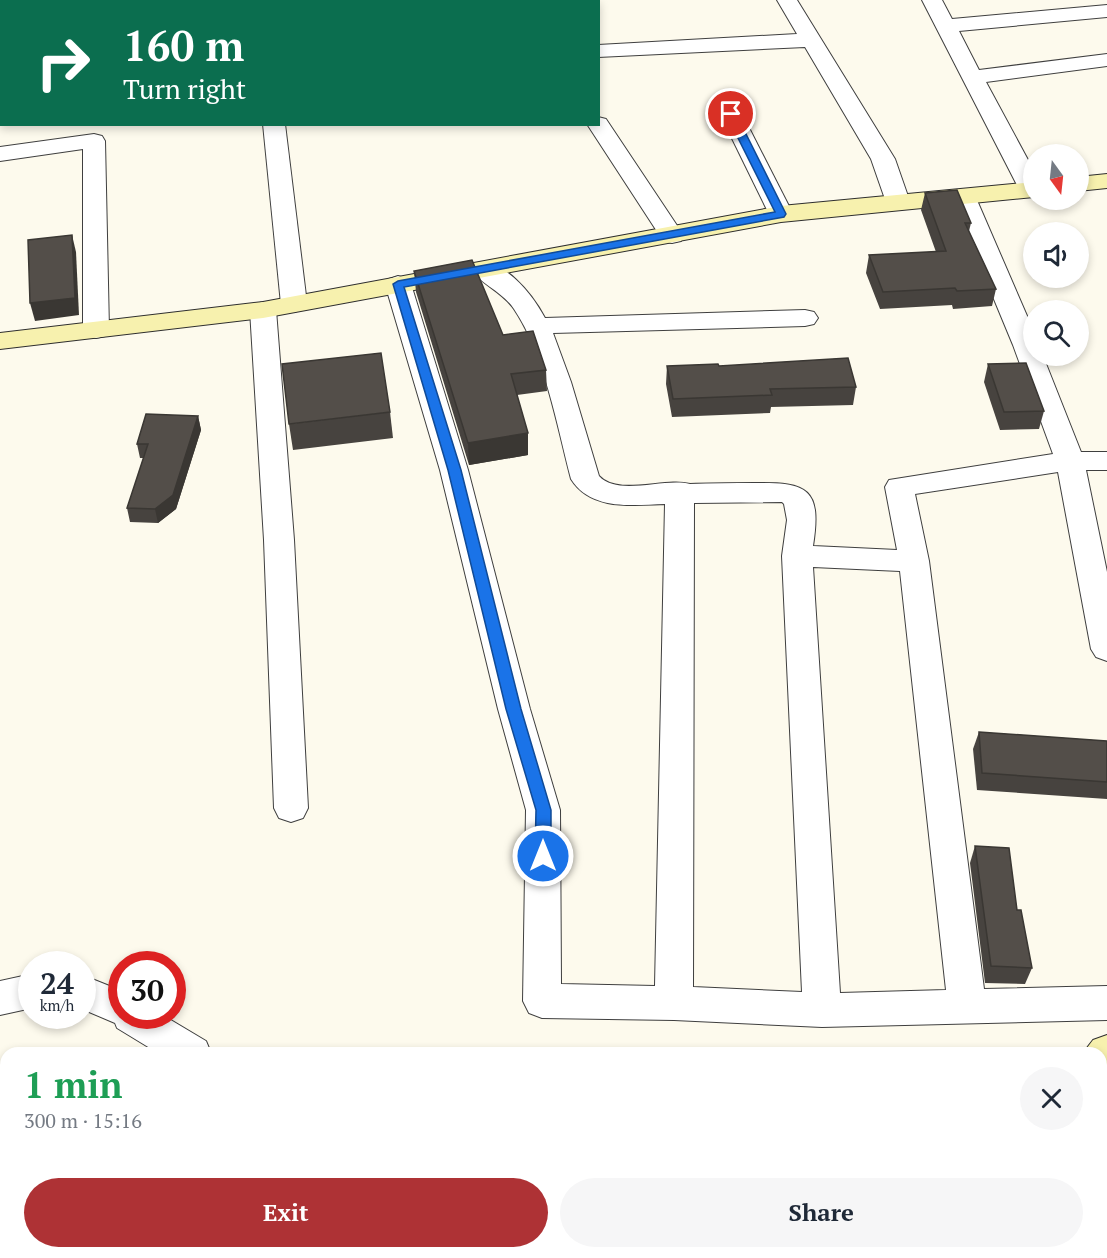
<!DOCTYPE html>
<meta charset="utf-8">
<style>
:root{--surface:#fff;--page:#f6f6f7;--text:#1f2937;--muted:#747a83;--accent:#ae3235}
body{margin:0;font-family:"PT Serif",serif;background:var(--page);color:var(--text);height:100vh;display:flex;flex-direction:column;font-size:22px;white-space:nowrap}
*{box-sizing:border-box;margin:0}
p{font-size:20px;color:var(--muted)}
.icon{flex:none;width:33px;height:33px;fill:none;stroke:currentColor;stroke-width:2;stroke-linecap:round;stroke-linejoin:round}
.map{position:relative;flex:1;overflow:hidden}
.details{position:absolute;left:0px;top:1047px;width:1107px;height:212px;display:flex;flex-direction:column;background:var(--surface);border-radius:18px 18px 0 0;box-shadow:0 3px 9px #0003}
.details>*{flex:none}
.top-card{position:absolute;left:0px;top:0px;width:600px;height:126px;box-shadow:0 3px 9px #0003;background:#0b6e4f;color:#fff;overflow:hidden}
.needle{width:39px;rotate:165deg}
.controls{position:absolute;left:1023px;top:144px;display:grid;gap:12px}
.controls a{display:grid;place-items:center;width:66px;height:66px;border-radius:50%;background:var(--surface);box-shadow:0 3px 9px #0003;font-size:30px}
.speed{position:absolute;left:18px;top:951px;display:flex;gap:12px;font-size:30px;font-weight:700;text-align:center}
.speed>*{display:grid;place-content:center;width:78px;height:78px;border-radius:50%;background:var(--surface);box-shadow:0 3px 9px #0003;line-height:1}
.speed small{font-size:15px;font-weight:400}
.speed .limit{border:9px solid #d22;background:#fff;color:#111}
.pin{position:absolute;display:grid;place-items:center;width:51px;height:51px;color:#fff;margin:-26px;border:3px solid #fff;border-radius:50%;box-shadow:0 2px 6px #0007}
.me{position:absolute;width:66px;margin:-33px;rotate:0deg;stroke-linejoin:round;filter:drop-shadow(0 0 4px #0008)}
.turn{display:flex;align-items:center;gap:21px;height:126px;padding:0 24px;font-size:27px}
.turn .icon{width:78px;height:78px;stroke-width:2.5}
.turn b{display:block;font-size:42px;line-height:51px}
.round{display:grid;place-items:center;flex:none;width:63px;height:63px;border-radius:32px;background:var(--page)}
.summary{display:flex;align-items:center;justify-content:space-between;height:102px;padding:0 24px}
h1{font-size:36px;font-weight:800;line-height:45px;color:#1e9e55}
.primary-button{display:flex;gap:12px;margin-top:auto;padding:12px 24px}
.primary-button a{flex:1;height:69px;border-radius:36px;background:var(--accent);color:#fff;font-size:24px;font-weight:800;line-height:69px;text-align:center}
.primary-button a+a{background:var(--page);color:var(--text)}
.map>svg:first-child{display:block}
.lines{fill:none;stroke-linecap:round;stroke-linejoin:round}
.street-casing{stroke:#3f3f3f;stroke-width:2}
.secondary-casing{stroke:#2e2e2e;stroke-width:2}
.street{fill:#fff;fill-rule:evenodd}
.secondary{fill:#f7f1ae;fill-rule:evenodd}
.wall{fill:#47433f}
.shaded-wall{fill:#3a3733}
.building{fill:#534e49;stroke:#3a3733;stroke-width:1.5}
.route{fill:#1a73e8;stroke:#114b97;stroke-width:1.5}
</style>
<div class="map">
<svg width="1107" height="1258" viewBox="0 0 1107 1258">
<rect width="100%" height="100%" fill="#fdfaed"/>
<g class="lines">
<g class="street-casing">
<g id="street">
<path d="M777 0H797L895 159 910 202 906 207 898 209 890 207 886 202 871 159 805 47 598 57V45L797 34Z"/>
<path d="M922 0H942L952 19 1107 5V17L959 31 979 70 1107 54V66L986 82 1034 171V195L1023 194 1019 189Z"/>
<rect x="0" y="63" width="2" height="12"/>
<path d="M731 107 739 109 742 114 793 214 790 219 781 221 772 219 769 214 720 114 723 109Z"/>
<path d="M598 117 606 119 684 236 681 241 672 243 663 241 660 236 587 124H598Z"/>
<path d="M263 124H285L307 304 303 309 294 312 285 309 281 304Z"/>
<path d="M94 134 102 136 105 141 109 330 105 336 96 338 87 336 83 330V149L0 161V147Z"/>
<path d="M964 191 972 193 976 198 1034 332V356H1043L1081 452H1107V470H1086L1107 572V661L1096 657 1091 649 1058 472 915 494 929 561 984 989 1107 986V1020L822 1027 674 1020 542 1018 529 1013 523 1001 526 810 498 709 440 470 385 284 389 279 398 276 407 279 411 284 468 470 530 709 560 810 561 984 655 986 665 504C632 505 591 511 571 479 557 426 545 355 514 309 503 292 482 285 470 269L474 264C503 256 533 295 545 318L805 310 814 312 818 318 814 324 805 326 553 333 571 382 599 476C618 497 665 477 690 484 711 483 733 483 755 483 808 482 822 489 813 546L897 550 885 487 889 480 1053 454 1013 345 952 198 956 193ZM782 502 784 504 787 520 782 556 802 992 693 987 694 503ZM813 567 900 571 946 990 840 993Z"/>
<path d="M263 302 272 305 276 310 294 540 308 808 303 818 291 822 279 818 274 808 264 540 250 310 254 305Z"/>
<path d="M32 974V1008L0 1015V981Z"/>
<path d="M82 975 122 991V1016H164L206 1041 211 1053H158L117 1028 115 1023 82 1009Z"/>
<path d="M1107 1122V1173L1101 1175V1124Z"/>
<path d="M328 1252H370L371 1258H329Z"/>
<path d="M1042 1252H1084L1082 1258H1040Z"/>
</g>
</g>
<g class="secondary-casing">
<g id="secondary">
<path d="M1107 174V188L1078 191V177Z"/>
<path d="M1034 182V197L781 222 263 318 0 349V333L263 302 781 206Z"/>
<path d="M1107 1035V1074L1101 1077V1053H1083L1093 1040Z"/>
<path d="M795 1252H846L844 1258H793Z"/>
</g>
</g>
<use href="#street" class="street"/>
<use href="#secondary" class="secondary"/>
</g>
<g class="wall">
<path d="M925 193 971 223 969 231 996 289 992 306 953 309 952 305 880 309 866 273 869 255 936 252 921 210Z"/>
<path d="M414 271 503 335 546 370 547 391 517 395 528 455 469 465 416 292Z"/>
<path d="M988 364 1044 411 1039 429 1000 430 984 382Z"/>
<path d="M667 366H719L856 387 853 405 771 407 770 413 672 417 666 384Z"/>
<path d="M390 412 393 438 293 450 289 424Z"/>
<path d="M198 416 201 430 176 509 158 523 130 522 127 508 144 458H140L137 444Z"/>
<path d="M979 732 1107 741V799L977 790 973 749Z"/>
<path d="M975 846 1017 910 1032 968 1025 984 985 983 970 863Z"/>
<path d="M867 1252H983L981 1258H878Z"/>
</g>
<g class="shaded-wall">
<path d="M72 235 76 252 79 315 35 321 30 303Z"/>
<path d="M198 416 201 430 176 509 158 523 155 509Z"/>
<path d="M528 433V455L469 465 468 443Z"/>
<path d="M6 1240V1252H21L0 1258V1241Z"/>
</g>
<g class="building">
<path d="M957 190 971 223H965L996 289 957 291 955 288 883 292 869 255 946 251 925 193Z"/>
<path d="M72 235 75 298 30 303 28 240Z"/>
<path d="M472 260 503 335 533 331 546 370 511 374 528 433 468 443 414 271Z"/>
<path d="M381 353 390 412 289 424 282 364Z"/>
<path d="M848 358 856 387 770 389 772 395 673 399 667 366 718 364 719 366Z"/>
<path d="M1026 363 1044 411 1004 412 988 364Z"/>
<path d="M146 414 198 416 173 495 155 509 127 508 148 444H137Z"/>
<path d="M979 732 1107 741V782L982 773Z"/>
<path d="M975 846 1009 848 1017 910H1021L1032 968 991 966Z"/>
<path d="M6 1168V1240L0 1241V1169Z"/>
<path d="M902 1252H983L981 1258H913Z"/>
</g>
<path class="route" d="M731 111 736 114 786 214 784 217 404 287 461 470 521 709 551 810V856L543 862 535 856 536 810 506 709 448 470 393 284 398 281 775 212 726 114Z"/>
</svg>
<div class="controls">
<a><svg class="needle" viewBox="-14 -14 28 28"><path d="M0-13l5 13h-10z" fill="#e53935"/><path d="M0 13l5-13h-10z" fill="#747a83"/></svg></a>
<a><svg class="icon" aria-label="sound" viewBox="0 0 24 24"><path d="M4 9h4l5-4v14l-5-4H4zM17 9q2 3 0 6"/></svg></a>
<a><svg class="icon" aria-label="search" viewBox="0 0 24 24"><circle cx="10" cy="10" r="6"/><path d="M15 15l6 6"/></svg></a>
</div>
<div class="speed"><div>24<small>km/h</small></div><div class="limit">30</div></div>
<div class="pin" style="left:731px;top:114px;background:#d93025"><svg class="icon" aria-label="arrive" viewBox="0 0 24 24"><path d="M6 21V4h12l-3 4 3 4H6"/></svg></div>
<svg class="me" style="left:543px;top:856px" viewBox="-20 -20 40 40"><circle r="17" fill="#1a73e8" stroke="#fff" stroke-width="3"/><path d="M0-11L8 9 0 5-8 9z" fill="#fff"/></svg>
<div class="top-card">
<div class="turn"><svg class="icon" aria-label="right" viewBox="0 0 24 24"><path d="M7 20v-9h11M14 6l5 5-5 5"/></svg><div><b>160 m</b>Turn right</div></div>
</div>
<section class="details">
<div class="summary"><div><h1>1 min</h1><p>300 m · 15:16</p></div><a class="round"><svg class="icon" aria-label="close" viewBox="0 0 24 24"><path d="M6 6l12 12M18 6L6 18"/></svg></a></div>
<div class="primary-button"><a>Exit</a><a>Share</a></div>
</section>
</div>
